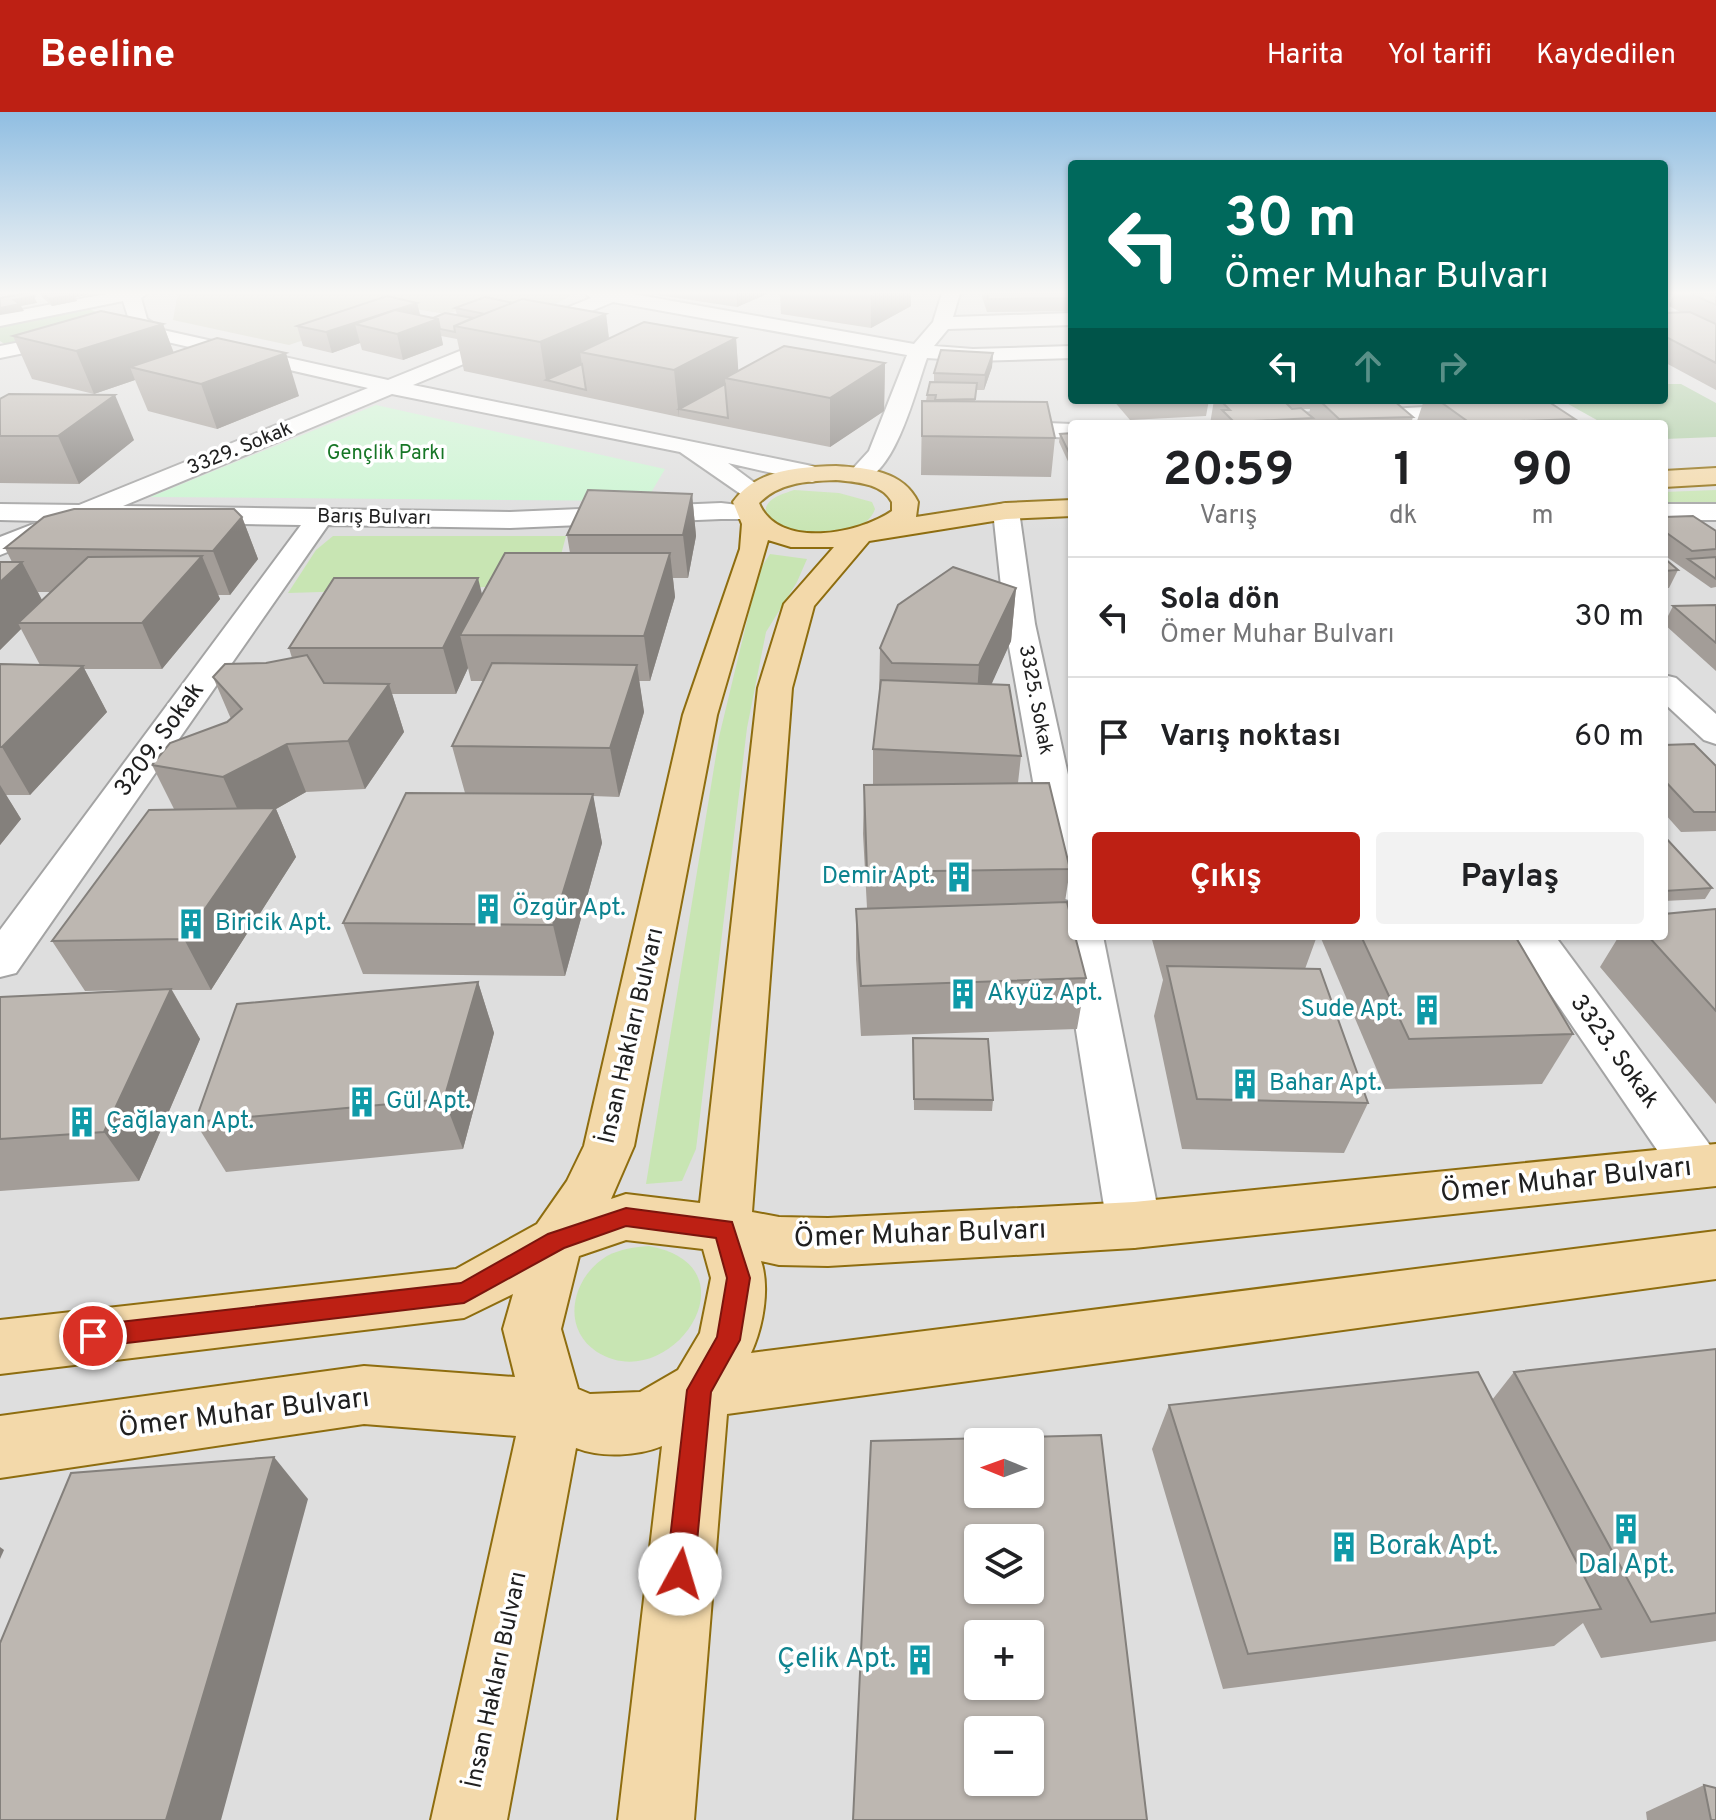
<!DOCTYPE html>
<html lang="tr">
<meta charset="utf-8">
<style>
:root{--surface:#fff;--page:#f2f2f2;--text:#202124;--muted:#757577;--line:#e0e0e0;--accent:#bd2014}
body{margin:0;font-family:Overpass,sans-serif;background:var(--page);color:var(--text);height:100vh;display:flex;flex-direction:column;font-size:30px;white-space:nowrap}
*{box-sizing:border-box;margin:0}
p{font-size:26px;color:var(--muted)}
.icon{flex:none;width:44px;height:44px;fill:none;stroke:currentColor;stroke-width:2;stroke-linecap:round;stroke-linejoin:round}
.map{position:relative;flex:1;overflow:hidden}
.side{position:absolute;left:1068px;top:308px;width:600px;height:520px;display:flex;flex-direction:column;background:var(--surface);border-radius:8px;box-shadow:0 2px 6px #0004}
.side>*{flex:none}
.top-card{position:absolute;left:1068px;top:48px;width:600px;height:244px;border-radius:8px;box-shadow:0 2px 6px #0004;background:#00695c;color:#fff;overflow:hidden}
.needle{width:52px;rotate:271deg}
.fabs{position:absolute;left:964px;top:1316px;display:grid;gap:16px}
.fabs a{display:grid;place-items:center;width:80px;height:80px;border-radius:8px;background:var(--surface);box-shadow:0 2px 6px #0004;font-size:40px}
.pin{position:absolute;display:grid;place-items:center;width:68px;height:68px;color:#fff;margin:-34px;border:4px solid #fff;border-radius:50%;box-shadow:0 2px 8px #0007}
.me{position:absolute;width:88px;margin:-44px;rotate:6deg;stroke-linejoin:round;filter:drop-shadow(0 0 6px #0008)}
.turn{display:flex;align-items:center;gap:28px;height:168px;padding:0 24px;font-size:36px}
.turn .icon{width:104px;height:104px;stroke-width:2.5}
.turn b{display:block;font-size:56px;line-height:68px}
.lanes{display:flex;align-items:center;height:76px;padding:0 24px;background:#0003;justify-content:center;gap:40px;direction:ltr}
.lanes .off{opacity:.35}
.eta{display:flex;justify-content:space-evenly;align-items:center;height:136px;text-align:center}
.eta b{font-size:48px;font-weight:700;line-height:56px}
.cta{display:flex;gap:16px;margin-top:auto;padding:16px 24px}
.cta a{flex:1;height:92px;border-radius:8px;background:var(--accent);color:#fff;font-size:32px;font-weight:700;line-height:92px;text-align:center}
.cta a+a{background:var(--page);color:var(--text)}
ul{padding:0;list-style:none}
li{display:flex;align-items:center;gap:24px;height:120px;padding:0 24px;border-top:2px solid var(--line)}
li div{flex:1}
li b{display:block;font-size:30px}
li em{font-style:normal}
header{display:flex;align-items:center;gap:48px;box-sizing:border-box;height:112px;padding:0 40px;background:var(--accent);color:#fff}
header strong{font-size:38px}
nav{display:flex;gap:44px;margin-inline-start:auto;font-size:28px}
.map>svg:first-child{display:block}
.residential{fill:#dedede;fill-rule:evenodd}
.construction{fill:#c3c4b4}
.grass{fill:#c8e5b3}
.forest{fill:#aacba1}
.park{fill:#caf5d1}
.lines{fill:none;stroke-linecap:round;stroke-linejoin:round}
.minor-casing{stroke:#a4a4a4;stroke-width:4}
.major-casing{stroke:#8e6d0f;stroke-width:4}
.minor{fill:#fff;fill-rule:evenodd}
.major{fill:#f3d9aa;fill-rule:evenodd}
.wall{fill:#a39d98;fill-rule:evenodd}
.shaded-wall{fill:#84807c}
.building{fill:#bdb7b1;stroke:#84807c;stroke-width:2;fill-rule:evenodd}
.route{fill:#bd2014;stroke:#7b150d;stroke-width:2}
.labels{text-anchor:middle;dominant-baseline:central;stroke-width:7;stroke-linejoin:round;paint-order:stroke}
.far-street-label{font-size:20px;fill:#202020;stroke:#fff}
.far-park-label{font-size:20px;fill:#177626;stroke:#fff}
.street-label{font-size:24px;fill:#202020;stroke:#fff}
.culture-label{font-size:24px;fill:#0d838f;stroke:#fff;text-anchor:start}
.near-street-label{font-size:28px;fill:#202020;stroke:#fff}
.near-culture-label{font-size:28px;fill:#0d838f;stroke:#fff;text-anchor:start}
</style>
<header>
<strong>Beeline</strong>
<nav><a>Harita</a><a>Yol tarifi</a><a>Kaydedilen</a></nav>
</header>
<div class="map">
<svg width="1716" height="1708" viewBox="0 0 1716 1708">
<rect width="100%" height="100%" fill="#f0eee8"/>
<path class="residential" d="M0 181H1072V288H1664V181H1716V1708H0ZM1072 312H1664V824H1072ZM978 1330H1030V1382H978ZM978 1426H1030V1478H978ZM978 1522H1030V1574H978ZM978 1618H1030V1670H978Z"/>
<path class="construction" d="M182 181H556L572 183 543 199 492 189 446 202 402 195 289 233 173 208 177 185Z"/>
<g class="grass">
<path d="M794 378 839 381 872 390 875 397C865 426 813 425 788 418 780 415 773 410 766 405 762 387 780 383 794 378Z"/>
<path d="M1716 378V393L1664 394V380Z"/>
<path d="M333 424H566L553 473 288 481 316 438Z"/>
<path d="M770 442 807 447 797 470 766 520 747 616 696 1037 682 1069 646 1072 719 625 759 459Z"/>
<path d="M649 1134C760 1154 670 1286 597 1240 560 1216 572 1165 607 1144 620 1137 635 1135 649 1134Z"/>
</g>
<g class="forest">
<path d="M89 197 109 205 6 233 0 229V213Z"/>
<path d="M1664 272H1681L1716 291V325L1664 327V312H1604L1561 288H1664Z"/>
</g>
<path class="park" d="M376 293 665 357 646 389 150 385Z"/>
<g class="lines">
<g class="minor-casing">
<g id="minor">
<path d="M111 181H148L141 186 147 207 163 218 388 268 591 186 585 181H627L914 232 933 210 942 181H960L953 205 1072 201V213L948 217 934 234 973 237 1072 234V246L973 249 927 246C916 276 892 379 851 368L847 363 869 339 907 243 613 190 413 273 812 354 821 357 825 362 821 367 812 370 728 351 767 380 763 385H745L680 340 392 282 123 394 510 400 721 391 756 395 760 401 756 407H721L510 416 328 413 16 861 0 865V818L301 413 86 409 0 443V425L41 409 0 408V392L79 393 368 276 150 226 131 214 123 189 0 214V202Z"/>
<path d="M76 219 86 225 83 229 0 246V234Z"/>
<path d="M1480 292 1488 294 1491 299 1488 304 1367 312H1230L1234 307 1242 305Z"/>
<path d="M994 309 1072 312V326L986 321 982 316 986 311Z"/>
<path d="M1006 391 1015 393 1019 399 1035 512 1072 681V789L1058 785 1052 776 1005 512 993 399 997 393Z"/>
<rect x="1664" y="392" width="52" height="16"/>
<path d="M1664 563 1676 566 1716 602V632L1704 628 1664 591Z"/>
<path d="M1072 812V824H1103L1161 1113 1153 1129 1134 1136 1115 1129 1107 1113 1061 824 1067 814Z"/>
<path d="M1511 824H1555L1715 1040V1070L1697 1076 1679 1070Z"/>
</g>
</g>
<g class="major-casing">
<g id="major">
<path d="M836 354C868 356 903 359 918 390L916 405 1006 391 1072 388V404L1006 407 869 429 814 494 792 576 752 1100 779 1105 828 1106 1134 1090 1716 1032V1074L1134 1136 828 1154 779 1153 761 1149C770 1176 763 1215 751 1241L1716 1119V1167L727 1302 694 1708H618L662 1334C638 1344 601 1346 576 1336L507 1708H431L516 1324 364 1312 0 1366V1304L364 1254 515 1265 503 1217 513 1182 464 1206 0 1262V1208L456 1157 537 1112 567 1069 584 1034 683 603 740 437 742 412 733 390C756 357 799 355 836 354ZM836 368C856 370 882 371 892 390V399C859 422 778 438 759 391 780 370 808 369 836 368ZM768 428 791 435H834L784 492 758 576 700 1091 626 1082 611 1087 634 1034 717 603ZM626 1128 703 1137 711 1166 700 1221 678 1258 640 1280 590 1282 578 1277 561 1217 579 1144Z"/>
<path d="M1716 356V372L1664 375V359Z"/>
</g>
</g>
<use href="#minor" class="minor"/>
<use href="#major" class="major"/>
</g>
<g class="wall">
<path d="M40 181H91L92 182 75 185 77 189 52 194 42 185Z"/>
<path d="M658 181H769L737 195 658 183Z"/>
<path d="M780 181H911V194L871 216 781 202Z"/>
<path d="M982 181H1072V199L987 200 982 185Z"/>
<path d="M1674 181H1716V278L1664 250V201H1682L1669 194Z"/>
<path d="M417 191 420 203 433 206 457 203 455 196 514 191 606 202 609 226H736L738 259 885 251 884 299 830 335 679 305 464 259 457 227 441 224 443 233 403 248 362 238 360 231 332 241 303 234 297 214Z"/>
<path d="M163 212 174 241 299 284 217 317 148 299 135 268 94 282 32 267 13 224Z"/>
<path d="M993 241 992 255 984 278H976L975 290 1055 326 1051 365 921 363 922 289H926L927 283 934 270V261Z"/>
<path d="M0 287 134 328 79 372 0 371Z"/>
<path d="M1113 288H1209L1206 304 1130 308Z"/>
<path d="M1214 288H1393L1413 305 1411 312H1210ZM1302 297H1310L1309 303Z"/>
<path d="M1424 288H1546L1575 307 1573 312H1416Z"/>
<path d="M1072 321V358L1059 330 1060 322Z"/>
<path d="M692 382 696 424 688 466H673L675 485 650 569H639L644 600 619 685 593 684 602 731 565 864 363 862 343 811 465 681 452 634 483 569H471L468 556 456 582H392L404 620 365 677 306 680 276 697 296 745 211 878H172L200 927 139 1069 0 1079V885L129 878 85 879 52 829 174 697 152 653 227 610 231 607 213 565 266 551 292 546 289 536 482 482 570 441 567 423Z"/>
<path d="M242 405 258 447 230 483H218L220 487 162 557H84L107 600 30 683H6L21 707 0 733V552L40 553 21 517 0 538 12 450 5 436ZM38 480H50L42 488Z"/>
<path d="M1664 405 1716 419V475L1711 476 1664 443Z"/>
<path d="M1664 446 1678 458 1669 476H1664Z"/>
<path d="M1016 476 1011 529 991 572 1021 644 1018 671 1070 757 1065 790 1086 866 1077 917 861 924 856 847V797L867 796 863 722 864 673H873V637L879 585 880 536Z"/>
<path d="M1716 493V559L1664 512 1673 494Z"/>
<path d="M1664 633 1716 654V719L1681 720 1664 701Z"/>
<path d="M1664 724 1712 776 1705 787 1664 789Z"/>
<path d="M1716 797V992L1600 855 1619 824H1664Z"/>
<path d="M1151 824H1317L1305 857 1368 991 1344 1041 1182 1037 1154 904 1163 868Z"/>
<path d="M1320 824H1515L1573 922 1542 972 1385 977Z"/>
<path d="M478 870 494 921 463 1037 226 1060 195 1010Z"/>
<path d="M913 926 993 988 992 999 914 998Z"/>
<path d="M1716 1237V1529L1601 1546 1583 1511 1554 1534 1223 1577 1152 1337 1169 1293 1492 1288 1514 1260Z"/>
<path d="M1704 1673 1716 1708H1647L1646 1700Z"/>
</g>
<g class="shaded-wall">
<path d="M71 181 92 182 75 185 77 189 52 194 49 187Z"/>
<path d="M737 181H769L737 195Z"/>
<path d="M875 181H911V194L871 216V183Z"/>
<path d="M34 184 37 191 21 194 24 199 0 203V196L14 188Z"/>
<path d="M417 191 422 211 355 212 360 231 332 241 326 220Z"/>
<path d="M606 202 611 246 580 240 583 259 546 268 540 230Z"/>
<path d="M438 207 443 233 403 248 397 222Z"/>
<path d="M163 212 178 253 130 255 135 268 94 282 76 239Z"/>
<path d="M736 226 739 268 725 266 726 279 679 297V305L674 258Z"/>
<path d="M286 241 299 284 217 317 201 272Z"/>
<path d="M993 241 992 255 984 278 985 263Z"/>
<path d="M885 251 884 299 830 335V286Z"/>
<path d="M115 283 134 328 79 372 58 324Z"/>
<path d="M692 382 696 424 688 466 683 423Z"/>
<path d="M242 405 258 447 230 483 213 439Z"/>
<path d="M670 441 675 485 650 569 644 524Z"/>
<path d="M202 444 220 487 162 557 142 511Z"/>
<path d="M22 450 45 494 18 511 21 517 0 538V470Z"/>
<path d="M478 466 489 510 460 523 468 556 456 582 443 536Z"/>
<path d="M1016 476 1011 529 975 609 979 553Z"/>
<path d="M637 553 644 600 619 685 610 636Z"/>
<path d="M83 554 107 600 30 683 2 635Z"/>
<path d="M389 572 404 620 365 677 348 629Z"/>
<path d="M287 632 306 680 276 697 296 745 211 878 184 827 245 714 223 665Z"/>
<path d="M0 673 21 707 0 733Z"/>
<path d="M593 682 602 731 565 864 553 813Z"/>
<path d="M478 870 494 921 463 1037 444 987Z"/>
<path d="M171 877 200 927 139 1069 104 1020Z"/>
<path d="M274 1345 308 1387 221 1708H166Z"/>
<path d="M0 1435 4 1438 0 1447Z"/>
</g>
<g class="building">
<path d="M26 181H29L34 184 14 188 20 192 0 196V186Z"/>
<path d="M42 181H73L75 182 49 187Z"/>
<path d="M986 181H1072V186L988 187Z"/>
<path d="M1690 181H1716V193Z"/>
<path d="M387 184 417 191 326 220 297 214Z"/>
<path d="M485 185 514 191 485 202 455 196Z"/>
<path d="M522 187 606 202 540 230 454 214Z"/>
<path d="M395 198 438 207 397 222 355 212Z"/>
<path d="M101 199 163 212 76 239 13 224Z"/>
<path d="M1690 200 1716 212V251L1664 224V201Z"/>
<path d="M445 201 473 206 454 214 455 220 440 217 438 207 433 206Z"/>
<path d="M644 210 736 226 674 258 580 240Z"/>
<path d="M217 226 286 241 201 272 130 255Z"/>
<path d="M784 234 885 251 830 286 725 266Z"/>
<path d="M941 238 993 241 985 263 934 261Z"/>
<path d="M582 252 586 278 546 268Z"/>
<path d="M930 270 977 271 975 287 935 288 936 283H927Z"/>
<path d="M725 272 728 306 679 297Z"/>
<path d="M9 282 115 283 58 324H0V287Z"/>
<path d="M1220 288H1283L1292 297 1301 296 1313 306 1234 310 1222 298H1230Z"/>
<path d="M1319 288H1393L1413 305 1339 307Z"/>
<path d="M1438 288H1546L1575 307 1470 311Z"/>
<path d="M922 289 1047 290 1055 326 922 324Z"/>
<path d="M1072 321V347L1060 322Z"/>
<path d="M588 378 692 382 683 423H567Z"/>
<path d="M74 397H234L242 405 213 439 5 436 44 405Z"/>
<path d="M1693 404 1716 419V437L1692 439 1664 419V405Z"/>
<path d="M505 441H670L644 524 460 523Z"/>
<path d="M202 444 142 511H18L88 445Z"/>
<path d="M1716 445V467L1688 447Z"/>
<path d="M1664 446 1678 458 1664 459Z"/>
<path d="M0 450H22L0 470Z"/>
<path d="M953 455 1016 476 979 553 892 551 880 536 898 493Z"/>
<path d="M334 466H478L443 536H289Z"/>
<path d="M1716 493V531L1673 494Z"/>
<path d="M307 543 324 571 389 572 348 629 287 632 223 665 152 653 170 631 227 610 242 597 213 565 225 552 266 551Z"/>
<path d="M492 551 637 553 610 636 452 634Z"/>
<path d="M0 552 83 554 2 635H0Z"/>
<path d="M881 568 1009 573 1021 644 873 637Z"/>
<path d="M1694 632 1716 654V700H1694L1664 668V633Z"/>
<path d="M1049 671 1070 757 867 760 864 673Z"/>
<path d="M406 681 593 682 553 813 343 811Z"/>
<path d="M275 696 184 827 52 829 149 698Z"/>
<path d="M1664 724 1712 776 1664 779Z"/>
<path d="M1067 790 1072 810V824H1075L1086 866 861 874 856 797Z"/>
<path d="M1716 797V899L1648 824H1664V802Z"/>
<path d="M1361 824H1515L1573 922 1409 927Z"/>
<path d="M1167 854 1320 857 1368 991 1197 987Z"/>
<path d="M478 870 444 987 195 1010 237 892Z"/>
<path d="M171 877 104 1020 0 1027V885Z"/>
<path d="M913 926 988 927 993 988 914 987Z"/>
<path d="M1716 1237V1501L1651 1510 1514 1260Z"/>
<path d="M1478 1260 1601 1497 1248 1542 1169 1293Z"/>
<path d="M1101 1323 1147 1708H853L871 1329ZM978 1330H1030V1382H978ZM978 1426H1030V1478H978ZM978 1522H1030V1574H978ZM978 1618H1030V1670H978Z"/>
<path d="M274 1345 166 1708H0V1531L71 1361Z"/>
<path d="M1704 1673 1716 1676V1708H1711Z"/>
</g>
<linearGradient id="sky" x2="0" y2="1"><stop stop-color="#90bee2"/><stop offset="0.43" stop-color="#f8f7f5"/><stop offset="1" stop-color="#f8f7f5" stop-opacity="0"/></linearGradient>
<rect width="1716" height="420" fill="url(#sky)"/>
<path class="route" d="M626 1096 732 1110 750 1166 740 1228 711 1280 694 1462 690 1472 680 1476 671 1472 666 1462 687 1278 717 1225 727 1166 716 1126 626 1114 564 1136 464 1191 93 1235 84 1232 81 1224 84 1216 93 1213 461 1171 548 1122Z"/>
<defs>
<g id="building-bare" transform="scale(2.4)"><path d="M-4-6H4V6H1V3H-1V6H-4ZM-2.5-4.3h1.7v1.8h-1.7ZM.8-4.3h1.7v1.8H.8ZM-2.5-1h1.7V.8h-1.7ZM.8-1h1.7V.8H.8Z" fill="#0f9aa8" stroke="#fff" stroke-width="2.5" paint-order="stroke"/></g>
</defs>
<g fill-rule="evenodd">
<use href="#building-bare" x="959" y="765"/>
<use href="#building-bare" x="488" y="797"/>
<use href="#building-bare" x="191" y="812"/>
<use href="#building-bare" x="963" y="882"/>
<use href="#building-bare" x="1427" y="898"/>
<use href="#building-bare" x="1245" y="972"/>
<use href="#building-bare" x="362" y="990"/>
<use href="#building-bare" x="82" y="1010"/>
<use href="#building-bare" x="1626" y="1417"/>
<use href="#building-bare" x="1344" y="1435"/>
<use href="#building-bare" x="920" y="1548"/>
</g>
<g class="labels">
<g class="far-street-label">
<text transform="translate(240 337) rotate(-22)">3329. Sokak</text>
<text transform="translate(374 406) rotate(1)">Barış Bulvarı</text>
<text transform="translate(1035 588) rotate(79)">3325. Sokak</text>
</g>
<g class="far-park-label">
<text x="386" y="342">Gençlik Parkı</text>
</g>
<g class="street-label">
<text transform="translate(160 628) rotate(-54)">3209. Sokak</text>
<text transform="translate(632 924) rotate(-77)">İnsan Hakları Bulvarı</text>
<text transform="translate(1614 940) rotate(54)">3323. Sokak</text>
<text transform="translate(497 1568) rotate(-78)">İnsan Hakları Bulvarı</text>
</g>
<g class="culture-label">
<text x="935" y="765" text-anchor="end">Demir Apt.</text>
<text x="512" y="797">Özgür Apt.</text>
<text x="215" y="812">Biricik Apt.</text>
<text x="987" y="882">Akyüz Apt.</text>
<text x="1403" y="898" text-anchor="end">Sude Apt.</text>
<text x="1269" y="972">Bahar Apt.</text>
<text x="386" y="990">Gül Apt.</text>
<text x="106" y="1010">Çağlayan Apt.</text>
</g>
<g class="near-street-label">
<text transform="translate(1566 1069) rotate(-6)">Ömer Muhar Bulvarı</text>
<text transform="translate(920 1123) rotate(-2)">Ömer Muhar Bulvarı</text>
<text transform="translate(244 1302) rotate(-7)">Ömer Muhar Bulvarı</text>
</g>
<g class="near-culture-label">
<text x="1368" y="1435">Borak Apt.</text>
<text x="1626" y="1454" text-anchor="middle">Dal Apt.</text>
<text x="896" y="1548" text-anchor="end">Çelik Apt.</text>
</g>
</g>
</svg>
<div class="fabs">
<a><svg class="needle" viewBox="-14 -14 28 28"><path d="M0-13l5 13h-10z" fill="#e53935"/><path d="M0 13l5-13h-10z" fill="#757577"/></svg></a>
<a><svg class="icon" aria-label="layers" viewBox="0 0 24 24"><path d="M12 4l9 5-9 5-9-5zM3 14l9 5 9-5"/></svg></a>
<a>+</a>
<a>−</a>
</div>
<div class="pin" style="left:93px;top:1224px;background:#d93025"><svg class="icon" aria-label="arrive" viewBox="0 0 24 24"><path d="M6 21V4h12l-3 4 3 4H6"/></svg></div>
<svg class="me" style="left:680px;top:1462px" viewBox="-20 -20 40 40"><circle r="19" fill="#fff"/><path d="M0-13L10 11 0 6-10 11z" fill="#bd2014"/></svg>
<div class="top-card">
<div class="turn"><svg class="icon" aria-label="left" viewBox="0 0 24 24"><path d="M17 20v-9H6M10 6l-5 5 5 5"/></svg><div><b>30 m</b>Ömer Muhar Bulvarı</div></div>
<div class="lanes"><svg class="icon" aria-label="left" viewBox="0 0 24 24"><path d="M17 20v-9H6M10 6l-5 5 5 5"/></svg><svg class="icon off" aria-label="ahead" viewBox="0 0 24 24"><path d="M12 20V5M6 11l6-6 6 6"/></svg><svg class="icon off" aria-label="right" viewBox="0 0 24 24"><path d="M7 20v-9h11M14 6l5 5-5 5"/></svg></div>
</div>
<section class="side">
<div class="eta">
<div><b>20:59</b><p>Varış</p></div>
<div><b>1</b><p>dk</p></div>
<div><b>90</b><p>m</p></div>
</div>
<ul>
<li><svg class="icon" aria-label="left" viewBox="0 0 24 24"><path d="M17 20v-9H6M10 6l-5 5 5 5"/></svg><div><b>Sola dön</b><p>Ömer Muhar Bulvarı</p></div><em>30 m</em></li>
<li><svg class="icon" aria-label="arrive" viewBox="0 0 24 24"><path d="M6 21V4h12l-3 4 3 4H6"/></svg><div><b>Varış noktası</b></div><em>60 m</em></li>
</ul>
<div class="cta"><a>Çıkış</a><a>Paylaş</a></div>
</section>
</div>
